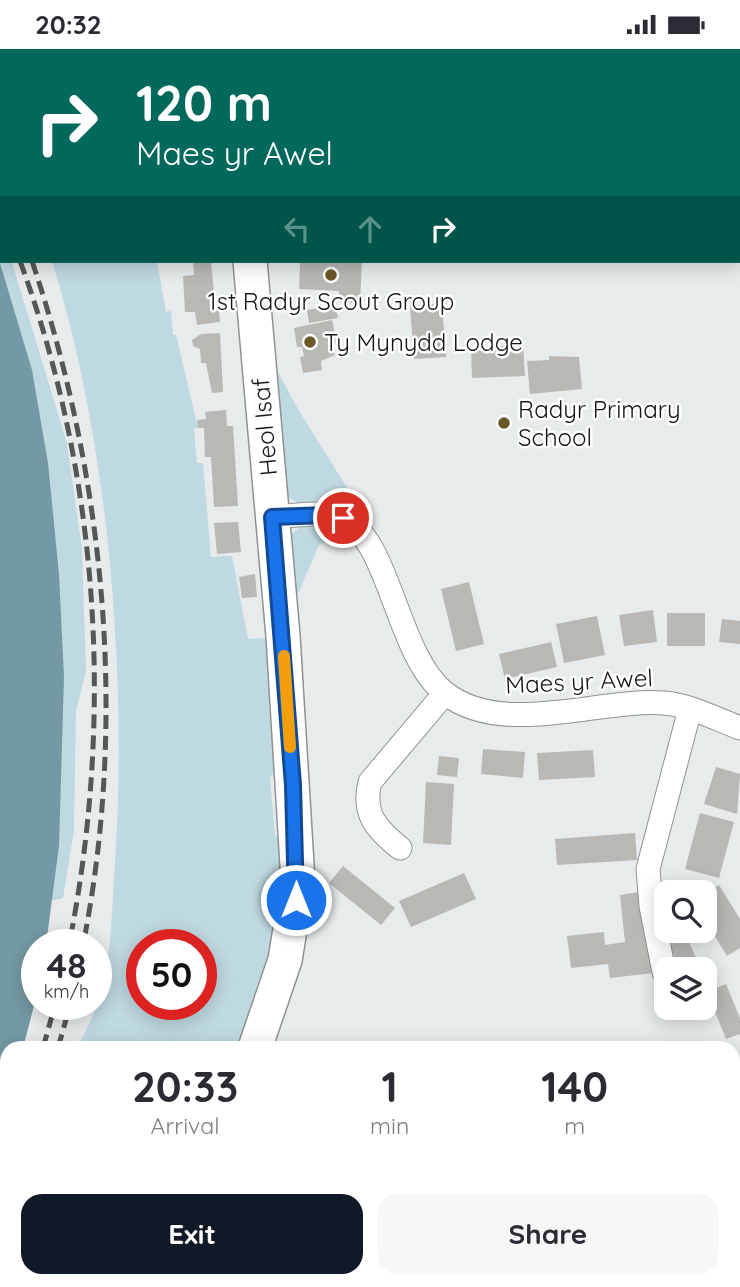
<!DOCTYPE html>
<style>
:root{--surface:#fff;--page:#f7f7f7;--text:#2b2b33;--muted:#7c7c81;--accent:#111827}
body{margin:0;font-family:Quicksand,sans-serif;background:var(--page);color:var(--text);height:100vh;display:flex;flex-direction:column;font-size:26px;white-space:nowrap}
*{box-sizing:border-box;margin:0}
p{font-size:23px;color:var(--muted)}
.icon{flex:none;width:38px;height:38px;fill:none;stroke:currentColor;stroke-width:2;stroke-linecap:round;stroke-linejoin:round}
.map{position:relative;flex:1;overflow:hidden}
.sheet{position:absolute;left:0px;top:992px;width:740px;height:247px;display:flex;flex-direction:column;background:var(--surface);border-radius:21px 21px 0 0;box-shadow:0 4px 18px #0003}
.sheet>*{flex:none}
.banner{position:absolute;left:0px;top:0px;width:740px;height:214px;box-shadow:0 4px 18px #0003;background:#00695c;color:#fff;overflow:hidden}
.tools{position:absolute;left:654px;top:831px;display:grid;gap:14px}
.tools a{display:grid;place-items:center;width:63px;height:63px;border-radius:14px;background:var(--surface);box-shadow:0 4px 18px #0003;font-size:35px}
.speed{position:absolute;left:21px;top:880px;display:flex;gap:14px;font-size:35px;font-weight:700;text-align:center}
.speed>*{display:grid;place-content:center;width:91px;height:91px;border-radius:50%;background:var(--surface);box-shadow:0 4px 18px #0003;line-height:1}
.speed small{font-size:18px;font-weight:400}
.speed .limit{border:10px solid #d22;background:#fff;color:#111}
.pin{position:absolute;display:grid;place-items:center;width:60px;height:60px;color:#fff;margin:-30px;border:4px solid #fff;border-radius:50%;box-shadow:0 2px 7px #0007}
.me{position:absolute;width:77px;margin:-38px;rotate:0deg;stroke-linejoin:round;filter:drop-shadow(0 0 5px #0008)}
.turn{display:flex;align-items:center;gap:24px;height:147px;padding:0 21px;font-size:32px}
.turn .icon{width:91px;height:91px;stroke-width:2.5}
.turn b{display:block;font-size:49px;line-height:60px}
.lanes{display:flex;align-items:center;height:66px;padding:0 21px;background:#0003;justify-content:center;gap:35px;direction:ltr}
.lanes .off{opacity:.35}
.eta{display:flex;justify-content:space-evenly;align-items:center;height:119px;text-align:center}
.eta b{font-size:42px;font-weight:800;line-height:49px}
.primary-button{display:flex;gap:14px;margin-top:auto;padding:14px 21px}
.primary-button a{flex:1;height:80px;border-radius:21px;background:var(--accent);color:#fff;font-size:28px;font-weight:800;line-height:80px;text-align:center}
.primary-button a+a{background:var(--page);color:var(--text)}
.status{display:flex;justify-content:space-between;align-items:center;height:49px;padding:0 35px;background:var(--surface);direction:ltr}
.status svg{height:19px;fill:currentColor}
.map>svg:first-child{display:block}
.green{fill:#bfd9e1;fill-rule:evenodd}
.water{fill:#7499a4}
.building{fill:#bab8b5}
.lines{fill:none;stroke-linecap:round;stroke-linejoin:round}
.street-casing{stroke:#8e9293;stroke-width:25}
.secondary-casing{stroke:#8e9293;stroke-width:36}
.street{stroke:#fff;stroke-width:23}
.secondary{stroke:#fff;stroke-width:33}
.rail{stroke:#545657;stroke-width:5;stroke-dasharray:14 7;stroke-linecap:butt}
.route-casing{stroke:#114b97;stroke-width:18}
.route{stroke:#1a73e8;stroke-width:12}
.slow{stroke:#f59e0b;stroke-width:12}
.poi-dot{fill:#6a5826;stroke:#fff;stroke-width:2.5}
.labels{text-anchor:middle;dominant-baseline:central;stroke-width:5;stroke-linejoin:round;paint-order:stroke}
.poi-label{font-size:24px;fill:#151617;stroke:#fff;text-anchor:start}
.street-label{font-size:24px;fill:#151617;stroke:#fff}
</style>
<div class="status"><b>20:32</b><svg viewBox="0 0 49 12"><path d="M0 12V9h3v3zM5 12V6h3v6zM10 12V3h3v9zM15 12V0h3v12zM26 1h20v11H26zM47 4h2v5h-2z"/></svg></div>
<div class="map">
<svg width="740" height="1238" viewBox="0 0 740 1238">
<rect width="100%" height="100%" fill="#e7ebec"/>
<g class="green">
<path d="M0 182 2 212H11L13 217 67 394 82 500 86 622 76 662 74 781 63 849 44 854 0 235Z"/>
<path d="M52 212H157L166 263 171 262 173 286H176L198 379 194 380 197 414H203L211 508 232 507 248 590 266 589 274 613 285 717 270 728 275 786 290 802 291 834 248 999H78C88 975 102 951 106 926 112 884 113 841 116 799 126 611 108 392 52 212ZM142 896H201V956H142Z"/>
<path d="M272 312 299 362 361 461C343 470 297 460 284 443Z"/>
<path d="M325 474 342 481 357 494 337 488 319 496 294 554 290 486 305 475Z"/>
<path d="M7 1192V1232H156L154 1238H0V1213Z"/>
</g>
<path class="water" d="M0 214 32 321 48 414 59 525 64 628 59 797 46 896H37V945L23 999H7V1046L0 1064Z"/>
<g class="building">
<path d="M193 212H211L215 255H218L220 273 197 276 195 263H185L183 227 194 226Z"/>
<path d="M300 212H362L360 254 339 253V242L299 240Z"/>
<path d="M442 255 446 308 414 310 410 257Z"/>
<path d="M335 256 338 269 309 274 307 261Z"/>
<path d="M332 271 337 294 329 296 335 306 321 312 322 321 303 324 300 308 304 307 302 298H297L294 279Z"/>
<path d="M220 284 223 343 212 344 206 314H201L200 300 193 297 192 291 201 285Z"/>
<path d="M523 294 525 327 472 329 471 301Z"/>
<path d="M549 307 579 308 582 340 530 345 527 312 549 311Z"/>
<path d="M226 361 227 377H233L238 457 214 458 211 408H205L204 379H198L197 371 206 370 205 363Z"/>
<path d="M238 473 241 503 217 505 214 474Z"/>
<path d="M255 525 257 548 242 549 239 528Z"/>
<path d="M469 533 484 595 456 602 441 540Z"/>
<path d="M653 561 657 593 624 597 619 566Z"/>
<rect x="667" y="564" width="38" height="33"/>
<path d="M597 567 605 606 564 614 556 575Z"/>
<path d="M722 570 740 572V595L719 593Z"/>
<path d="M551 593 557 618 505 630 499 605Z"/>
<path d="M483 700 525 703 523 729 481 725Z"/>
<path d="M593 701 595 728 539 731 537 704Z"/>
<path d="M439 707 459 709 457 728 437 726Z"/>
<path d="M716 718 740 725 737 765 704 755Z"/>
<path d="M426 733 454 735 451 796 423 794Z"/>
<path d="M700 764 734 773 719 829 685 820Z"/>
<path d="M635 784 637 811 557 816 555 790Z"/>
<path d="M343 817 395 859 381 876 329 834Z"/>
<path d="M464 824 476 850 411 878 399 852Z"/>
<path d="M719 836 740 870V899L727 907 705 871V844Z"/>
<path d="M639 843 645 891H650L654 924 610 929 608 915 571 919 567 887 604 883 605 896 625 893 620 846Z"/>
<path d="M667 878V882H684L701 920H680L662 880Z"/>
<path d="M726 935 740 969V985L726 990 707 943Z"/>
<path d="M606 1232H625L626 1238H600L599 1234Z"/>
</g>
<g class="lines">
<g class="street-casing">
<g id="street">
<path d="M715 0 716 2"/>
<path d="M738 46 740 49"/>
<path d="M272 468C294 467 320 461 341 469 390 487 396 606 445 644 502 689 599 649 664 654 690 656 716 670 740 679"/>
<path d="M400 799C376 780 362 764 370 733L445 644"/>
<path d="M664 923 651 857 648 820 690 660"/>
<path d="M302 1232 303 1238"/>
<path d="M550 1238 551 1232"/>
</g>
</g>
<g class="secondary-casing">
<g id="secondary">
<path d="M209 0 210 2"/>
<path d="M250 212 283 587 298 832 285 911 255 999"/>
<path d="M163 1238 165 1232"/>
</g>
</g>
<use href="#street" class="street"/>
<use href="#secondary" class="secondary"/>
<g class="rail">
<path d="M0 129 2 133"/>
<path d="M0 158 2 163"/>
<path d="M20 212C100 429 114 670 69 896"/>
<path d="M32 212C105 429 128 670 83 896"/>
<path d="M43 999 55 956"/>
<path d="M58 999 70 956"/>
<path d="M0 1129 7 1109"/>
<path d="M0 1171 7 1151"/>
</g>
</g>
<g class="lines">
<g class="route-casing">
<path id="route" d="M296 851 293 736 272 468 328 466 343 469"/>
</g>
<use href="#route" class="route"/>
<path class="slow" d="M284 607 290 698"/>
</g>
<g class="poi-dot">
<circle cx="331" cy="226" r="7"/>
<circle cx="310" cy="293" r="7"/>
<circle cx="504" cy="374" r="7"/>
</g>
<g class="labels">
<g class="poi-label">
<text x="331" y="252" text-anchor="middle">1st Radyr Scout Group</text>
<text x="324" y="293">Ty Mynydd Lodge</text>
<text x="518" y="360">Radyr Primary<tspan x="518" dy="28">School</tspan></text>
</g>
<g class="street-label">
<text transform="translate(264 378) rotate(-95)">Heol Isaf</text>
<text transform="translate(579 632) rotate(-3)">Maes yr Awel</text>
</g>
</g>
</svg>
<div class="tools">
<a><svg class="icon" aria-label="search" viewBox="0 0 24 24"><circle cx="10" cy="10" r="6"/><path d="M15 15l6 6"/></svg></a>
<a><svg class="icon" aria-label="layers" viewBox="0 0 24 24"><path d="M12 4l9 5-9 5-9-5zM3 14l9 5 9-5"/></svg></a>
</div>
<div class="speed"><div>48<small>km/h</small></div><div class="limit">50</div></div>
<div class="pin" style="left:343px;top:469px;background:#d93025"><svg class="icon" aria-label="arrive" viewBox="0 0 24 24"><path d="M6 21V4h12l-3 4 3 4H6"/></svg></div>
<svg class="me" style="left:296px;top:851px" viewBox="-20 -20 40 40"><circle r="17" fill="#1a73e8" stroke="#fff" stroke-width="3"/><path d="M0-11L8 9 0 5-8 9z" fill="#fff"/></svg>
<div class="banner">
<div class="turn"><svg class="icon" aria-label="right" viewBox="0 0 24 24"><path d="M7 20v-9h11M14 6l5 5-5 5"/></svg><div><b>120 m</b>Maes yr Awel</div></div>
<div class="lanes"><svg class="icon off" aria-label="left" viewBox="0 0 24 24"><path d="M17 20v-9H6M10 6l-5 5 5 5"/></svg><svg class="icon off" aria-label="ahead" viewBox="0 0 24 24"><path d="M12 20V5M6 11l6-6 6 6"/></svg><svg class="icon" aria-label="right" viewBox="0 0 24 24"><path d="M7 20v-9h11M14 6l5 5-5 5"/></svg></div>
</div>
<section class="sheet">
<div class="eta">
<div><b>20:33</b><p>Arrival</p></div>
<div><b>1</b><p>min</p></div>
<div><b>140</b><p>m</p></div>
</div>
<div class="primary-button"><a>Exit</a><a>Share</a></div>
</section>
</div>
